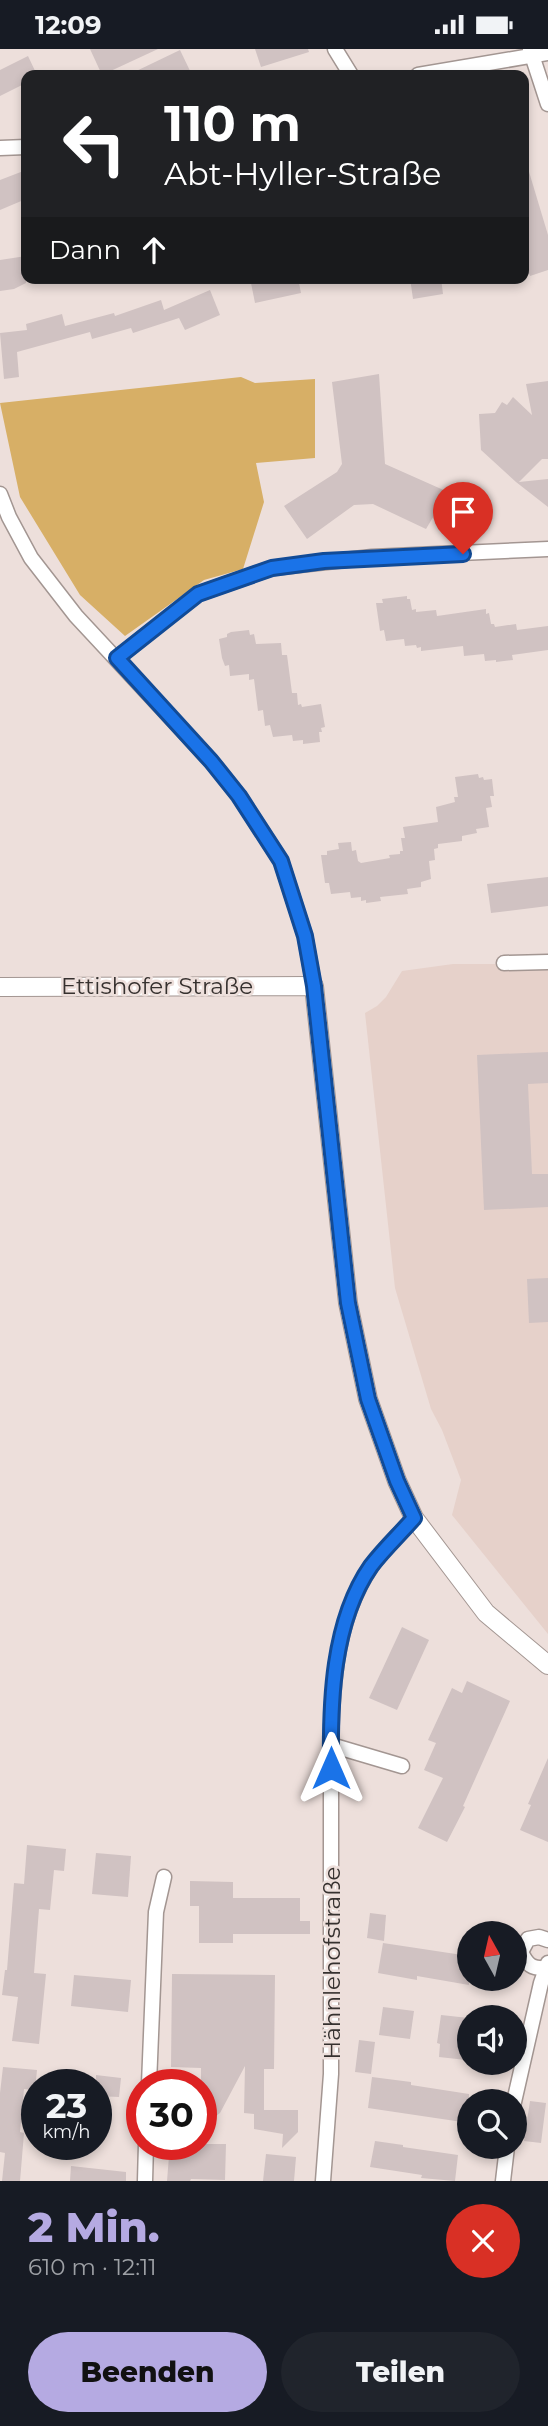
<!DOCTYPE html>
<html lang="de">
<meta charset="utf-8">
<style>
:root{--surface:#171b24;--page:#20242c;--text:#f1f3f6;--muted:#9ea1a6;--accent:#b5aae2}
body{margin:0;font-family:Montserrat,sans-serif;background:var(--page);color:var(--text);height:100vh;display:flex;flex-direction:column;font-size:26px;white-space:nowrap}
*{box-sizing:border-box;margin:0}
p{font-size:23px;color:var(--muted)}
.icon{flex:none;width:38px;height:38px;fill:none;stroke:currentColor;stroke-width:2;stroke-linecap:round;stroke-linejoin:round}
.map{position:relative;height:2132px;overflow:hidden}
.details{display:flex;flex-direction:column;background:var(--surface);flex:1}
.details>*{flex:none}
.top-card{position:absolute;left:21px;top:21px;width:508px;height:214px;border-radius:14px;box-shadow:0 4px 10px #0003;background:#202124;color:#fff;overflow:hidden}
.needle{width:46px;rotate:352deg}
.controls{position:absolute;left:457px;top:1872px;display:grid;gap:14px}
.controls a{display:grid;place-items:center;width:70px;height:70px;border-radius:50%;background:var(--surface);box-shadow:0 4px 10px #0003;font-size:35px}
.speed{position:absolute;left:21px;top:2020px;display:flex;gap:14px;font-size:35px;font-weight:700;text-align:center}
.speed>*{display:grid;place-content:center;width:91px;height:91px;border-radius:50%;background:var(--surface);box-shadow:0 4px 10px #0003;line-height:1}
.speed small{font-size:18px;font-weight:400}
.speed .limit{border:10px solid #d22;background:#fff;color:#111}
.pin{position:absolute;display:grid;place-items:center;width:60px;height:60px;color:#fff;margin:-72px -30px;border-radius:50% 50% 50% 0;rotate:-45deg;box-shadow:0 0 7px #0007}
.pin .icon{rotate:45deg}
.me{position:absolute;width:77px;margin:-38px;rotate:0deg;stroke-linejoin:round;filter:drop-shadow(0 0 5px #0008)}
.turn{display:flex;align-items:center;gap:24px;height:147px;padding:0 28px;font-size:32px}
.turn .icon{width:91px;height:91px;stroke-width:2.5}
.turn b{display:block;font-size:49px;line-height:60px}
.then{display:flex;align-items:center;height:66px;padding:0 28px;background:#0003;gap:14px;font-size:26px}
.round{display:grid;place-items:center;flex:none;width:74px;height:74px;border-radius:37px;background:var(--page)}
.head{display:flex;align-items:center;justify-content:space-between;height:119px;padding:0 28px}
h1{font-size:42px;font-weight:800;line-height:52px;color:var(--accent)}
.primary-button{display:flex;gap:14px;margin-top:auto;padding:14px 28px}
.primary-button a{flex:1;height:80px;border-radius:42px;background:var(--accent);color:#111;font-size:28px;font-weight:800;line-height:80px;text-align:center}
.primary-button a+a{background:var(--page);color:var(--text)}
.status{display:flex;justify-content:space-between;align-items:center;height:49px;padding:0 35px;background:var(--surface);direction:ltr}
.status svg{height:19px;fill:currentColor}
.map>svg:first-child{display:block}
.built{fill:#e6d1ca}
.green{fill:#d7af66}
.building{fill:#d0c2c2}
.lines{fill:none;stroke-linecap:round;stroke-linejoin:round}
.minor-casing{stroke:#a39692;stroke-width:17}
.tertiary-casing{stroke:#a39692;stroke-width:20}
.minor{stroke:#fff;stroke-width:14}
.tertiary{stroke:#fff;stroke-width:18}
.route-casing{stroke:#114b97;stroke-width:18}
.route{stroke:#1a73e8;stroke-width:12}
.labels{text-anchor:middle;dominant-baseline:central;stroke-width:5;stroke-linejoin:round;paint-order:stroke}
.street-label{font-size:23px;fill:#36312f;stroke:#eddfdb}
</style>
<div class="status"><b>12:09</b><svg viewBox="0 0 49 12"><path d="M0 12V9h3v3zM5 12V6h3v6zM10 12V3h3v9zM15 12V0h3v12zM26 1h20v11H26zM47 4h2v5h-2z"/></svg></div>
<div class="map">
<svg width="548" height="2132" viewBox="0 0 548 2132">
<rect width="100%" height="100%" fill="#eddfdb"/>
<path class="built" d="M453 915H548V1585L452 1466 461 1431 442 1381 431 1360 395 1239 365 964 377 957 386 948 402 922Z"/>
<path class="green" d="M241 328 255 334 315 330V409L256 414 264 453 243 520 204 531 125 587 80 546 20 448 0 354Z"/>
<g class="building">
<path d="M90 0H158L102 26Z"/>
<path d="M255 0H308L309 3 261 18Z"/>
<path d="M180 1 192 26H128Z"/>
<path d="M28 7 37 26H26V34L0 47V21Z"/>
<path d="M523 116H527L548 186V221L530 227 523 204Z"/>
<path d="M26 121V150L0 161V131Z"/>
<path d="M26 207V234L14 240 0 242V211Z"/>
<path d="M250 229H298L301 244 255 254Z"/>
<path d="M410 229H441L443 245 413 250Z"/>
<path d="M210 241 220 266 185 281 179 269 133 284 131 279 92 290 90 283 17 303 19 328 4 330 0 284 27 281 26 275 62 265 65 277 114 264 115 267 161 251 164 261Z"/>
<path d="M379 325 385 415 448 443 426 480 373 455 354 456 307 490 284 457 337 423 342 415 332 333Z"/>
<path d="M548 332V410H542L519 433 548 430V458L516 433 481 401 479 365 495 364 502 353 507 356 513 348 532 366 526 335Z"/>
<path d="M407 547V550H410L412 561 416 560V563L436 561 437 567 486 560V565L489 564 491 575H494L495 578 516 575 517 581 548 577V601L512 606 513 611 496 613V611L485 612 484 605 464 607 463 597 421 602V598L417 599 416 596 405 597 404 590 386 592 384 581 380 582 376 554H383L382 550Z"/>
<path d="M249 581 250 586 254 585 256 595 281 594 282 606H287L292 644H297L298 656 301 655 302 658 321 655 325 678 321 679 322 683H319L320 693 303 695V691L293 692 292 686 273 688 270 676 265 677 263 661 258 662 254 630 249 631V625L230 627 229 616 225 617 222 609 219 590 227 588V585L231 583Z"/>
<path d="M478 725 479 729 483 728 484 731 492 730 494 747H490L492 758 486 759 489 778 476 780 477 784 462 787V792L438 795V799L434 800 435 811 429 812 431 830 421 833V838L407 840 408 845 380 848 381 852 366 854V851L361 852V848L351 849 350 843 331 845 329 834H325L321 806H327V802L339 800 338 794 351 793 352 802 356 801 358 812 361 814 390 809 389 806 400 805V802H403L401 789H405L403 778 438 773 436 758 455 753 454 748H458L455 728Z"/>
<path d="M548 828V857L491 864 487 835Z"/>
<path d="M548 1003V1034L528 1035 532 1125H548V1158L484 1161 477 1006Z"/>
<path d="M548 1229V1273L529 1274 527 1230Z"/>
<path d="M402 1578 429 1591 397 1661 369 1649Z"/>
<path d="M467 1632 510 1652 463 1757 465 1758 447 1793 418 1779 443 1729 424 1721 436 1694 428 1691 452 1639 462 1644Z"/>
<path d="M548 1709V1793L520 1781 531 1756 528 1755Z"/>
<path d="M27 1796 66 1800 64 1822 54 1821 50 1861 39 1860 34 1924 46 1925 39 1995 12 1992 18 1948 2 1946 5 1921H7L14 1834 24 1835Z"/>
<path d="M96 1804 131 1807 128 1848 92 1845Z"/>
<path d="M190 1832 233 1833V1849H300V1872H310V1885H233V1894H199V1857H190Z"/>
<path d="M370 1864 386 1866 384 1892 367 1889Z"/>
<path d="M383 1894 469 1907V1936L417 1927V1931L378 1924Z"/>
<path d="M172 1925 275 1926 274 2020H264V2061H298V2083L282 2099 283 2085 254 2080V2065L244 2064 245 2017 220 2064 209 2072 201 2070V2019L171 2018Z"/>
<path d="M74 1926 131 1931 128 1963 71 1957Z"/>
<path d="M383 1958 414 1962 410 1990 379 1986Z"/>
<path d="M441 1966 469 1969 466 2011 439 2008 440 1995 437 1994Z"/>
<path d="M359 1991 375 1993 371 2025 355 2023Z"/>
<path d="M3 2018 37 2021 35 2041 24 2040 20 2083 24 2084 20 2132H2L5 2104 0 2103V2044Z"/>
<path d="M96 2026 121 2029 119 2048 96 2047Z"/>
<path d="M372 2028 411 2033V2036L469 2045V2074L368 2059Z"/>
<path d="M530 2052 546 2054 541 2094 524 2092Z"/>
<path d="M375 2092 403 2096V2098L458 2106 455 2132 421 2129 422 2126 370 2118Z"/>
<path d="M170 2095H226L225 2131 191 2130 190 2132H167Z"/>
<path d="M266 2105 296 2108 294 2132H263Z"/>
<path d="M71 2117 126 2123V2132H70Z"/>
</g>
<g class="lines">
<g class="minor-casing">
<g id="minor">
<path d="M335 0 351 26"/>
<path d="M530 0 548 55"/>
<path d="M418 26 548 4"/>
<path d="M0 99 26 98"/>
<path d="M0 445 9 468 31 509 76 567 211 712 239 747 281 812 305 887 314 937"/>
<path d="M117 609 198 545 272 519 372 508 548 500"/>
<path d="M504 914 548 913"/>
<path d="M331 1696 402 1717"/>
<path d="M546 1919C532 1920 527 1916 521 1903L528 1890 539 1888 548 1891"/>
<path d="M149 2035 156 1863 164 1828"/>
<path d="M514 2053 541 1934 548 1914"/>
<path d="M145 2132 146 2095"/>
<path d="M323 2132 331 2025V1696C332 1636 336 1570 371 1518 383 1500 400 1485 414 1469"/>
<path d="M503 2132 507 2098"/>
</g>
</g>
<g class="tertiary-casing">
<path id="tertiary" d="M0 938 314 937 348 1254 368 1350 397 1432 414 1469 486 1564 548 1616"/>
</g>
<use href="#minor" class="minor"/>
<use href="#tertiary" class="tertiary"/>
</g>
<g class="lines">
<g class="route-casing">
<path id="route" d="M331 1719C330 1654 332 1573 371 1517 384 1500 400 1485 414 1469L397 1432 368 1350 348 1254 314 937 305 887 281 812 239 747 211 712 117 609 198 545 272 519 324 512 463 505"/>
</g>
<use href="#route" class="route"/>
</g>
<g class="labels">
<g class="street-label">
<text x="157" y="937">Ettishofer Straße</text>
<text transform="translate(332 1914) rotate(-90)">Hähnlehofstraße</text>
</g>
</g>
</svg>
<div class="controls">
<a><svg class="needle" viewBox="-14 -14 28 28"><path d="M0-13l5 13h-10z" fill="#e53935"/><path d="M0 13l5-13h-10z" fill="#9ea1a6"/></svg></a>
<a><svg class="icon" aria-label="sound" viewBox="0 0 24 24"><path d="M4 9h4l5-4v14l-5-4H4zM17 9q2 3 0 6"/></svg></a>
<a><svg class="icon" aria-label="search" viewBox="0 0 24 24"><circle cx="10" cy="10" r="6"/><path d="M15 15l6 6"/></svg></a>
</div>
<div class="speed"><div>23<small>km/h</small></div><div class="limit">30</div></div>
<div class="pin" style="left:463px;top:505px;background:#d93025"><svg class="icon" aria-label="arrive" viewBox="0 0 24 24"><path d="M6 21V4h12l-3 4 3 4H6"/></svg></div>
<svg class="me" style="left:331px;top:1719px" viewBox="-20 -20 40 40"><path d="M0-17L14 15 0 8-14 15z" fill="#1a73e8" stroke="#fff" stroke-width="4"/></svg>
<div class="top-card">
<div class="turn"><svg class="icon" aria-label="left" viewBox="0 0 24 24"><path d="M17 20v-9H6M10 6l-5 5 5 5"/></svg><div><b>110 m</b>Abt-Hyller-Straße</div></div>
<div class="then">Dann<svg class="icon" aria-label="ahead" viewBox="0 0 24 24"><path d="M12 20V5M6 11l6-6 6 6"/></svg></div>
</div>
</div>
<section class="details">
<div class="head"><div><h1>2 Min.</h1><p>610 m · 12:11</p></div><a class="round" style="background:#d93025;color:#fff"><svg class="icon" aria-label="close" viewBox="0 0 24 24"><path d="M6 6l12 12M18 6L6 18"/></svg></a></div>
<div class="primary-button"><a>Beenden</a><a>Teilen</a></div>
</section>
